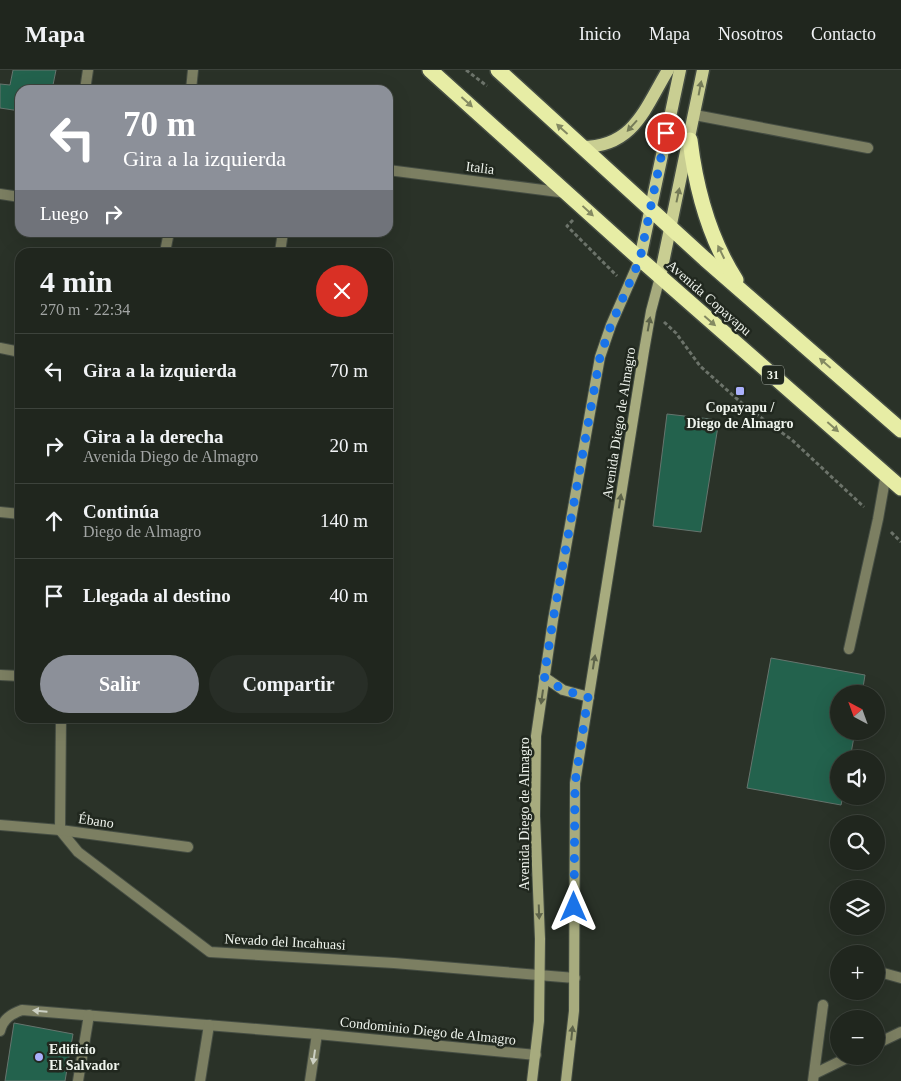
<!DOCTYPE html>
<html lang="es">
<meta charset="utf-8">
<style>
:root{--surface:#20261e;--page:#282e27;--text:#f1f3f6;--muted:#a2a5a4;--line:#3d433c;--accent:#8c9099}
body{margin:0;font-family:Georgia,serif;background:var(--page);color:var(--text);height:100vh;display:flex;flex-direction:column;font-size:19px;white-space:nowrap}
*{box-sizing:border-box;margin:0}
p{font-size:16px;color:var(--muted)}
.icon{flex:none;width:28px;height:28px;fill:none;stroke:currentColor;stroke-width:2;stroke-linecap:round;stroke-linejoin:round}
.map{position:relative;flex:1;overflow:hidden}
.sheet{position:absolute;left:15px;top:178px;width:378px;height:475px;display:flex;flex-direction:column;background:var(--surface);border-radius:15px;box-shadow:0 5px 20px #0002,0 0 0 1px var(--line)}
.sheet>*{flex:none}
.top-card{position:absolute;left:15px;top:15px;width:378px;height:152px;border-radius:15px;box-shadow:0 5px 20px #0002,0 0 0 1px var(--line);background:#8c9099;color:#fff;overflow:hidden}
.needle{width:32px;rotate:319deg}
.buttons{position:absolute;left:830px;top:615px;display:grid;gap:10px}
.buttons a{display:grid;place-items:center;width:55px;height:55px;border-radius:50%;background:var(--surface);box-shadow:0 5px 20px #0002,0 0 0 1px var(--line);font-size:25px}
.pin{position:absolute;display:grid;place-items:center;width:42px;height:42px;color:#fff;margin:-21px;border:2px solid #fff;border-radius:50%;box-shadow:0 1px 5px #0007}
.me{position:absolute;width:55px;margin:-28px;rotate:0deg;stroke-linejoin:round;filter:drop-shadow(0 0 4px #0008)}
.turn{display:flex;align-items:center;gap:18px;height:105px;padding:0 25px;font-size:22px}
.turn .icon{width:65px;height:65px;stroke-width:2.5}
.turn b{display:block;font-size:35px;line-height:42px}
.then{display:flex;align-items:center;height:48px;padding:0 25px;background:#0003;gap:10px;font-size:19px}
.round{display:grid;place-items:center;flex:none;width:52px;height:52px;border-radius:26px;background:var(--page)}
.overview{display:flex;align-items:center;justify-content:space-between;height:85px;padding:0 25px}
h1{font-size:30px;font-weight:600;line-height:38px}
.action{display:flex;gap:10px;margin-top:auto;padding:10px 25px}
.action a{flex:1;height:58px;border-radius:30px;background:var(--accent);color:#fff;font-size:20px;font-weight:600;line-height:58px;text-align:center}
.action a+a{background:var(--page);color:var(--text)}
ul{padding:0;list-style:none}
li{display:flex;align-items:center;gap:15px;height:75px;padding:0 25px;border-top:1px solid var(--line)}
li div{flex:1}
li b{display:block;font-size:19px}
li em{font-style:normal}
header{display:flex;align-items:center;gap:30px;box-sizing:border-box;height:70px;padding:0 25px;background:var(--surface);border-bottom:1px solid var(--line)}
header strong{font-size:24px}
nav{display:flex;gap:28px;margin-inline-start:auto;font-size:18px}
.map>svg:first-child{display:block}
.building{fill:#23624d;stroke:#66756e}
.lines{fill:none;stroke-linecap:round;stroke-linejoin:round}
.lane-casing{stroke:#454d43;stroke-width:12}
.street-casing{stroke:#454d43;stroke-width:12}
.secondary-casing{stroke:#454d43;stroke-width:12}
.primary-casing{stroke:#454d43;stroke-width:15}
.highway-casing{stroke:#454d43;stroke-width:18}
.path{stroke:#6c736a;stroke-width:3;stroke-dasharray:4 2.5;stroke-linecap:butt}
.lane{stroke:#7c7f62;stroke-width:10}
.street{stroke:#7c7f62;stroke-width:10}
.secondary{stroke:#a7ab7e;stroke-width:10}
.primary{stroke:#c9ce92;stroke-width:12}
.highway{stroke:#e7eda5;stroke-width:15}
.oneway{fill:#757b58}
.oneway2{fill:#848a62}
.oneway3{fill:#5d634a}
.oneway4{fill:#ccd0c3}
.route{stroke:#1a73e8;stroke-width:9;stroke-dasharray:0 16.2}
.poi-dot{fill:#aab0fc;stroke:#21281f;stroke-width:2}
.labels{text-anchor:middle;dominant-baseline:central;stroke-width:5;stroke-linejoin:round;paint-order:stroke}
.shield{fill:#21281f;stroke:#b0b6ae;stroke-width:1}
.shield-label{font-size:12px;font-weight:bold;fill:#eef3ec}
.street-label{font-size:14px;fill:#eef3ec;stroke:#21281f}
.poi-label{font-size:14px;font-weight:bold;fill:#eef3ec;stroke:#21281f}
</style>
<header>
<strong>Mapa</strong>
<nav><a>Inicio</a><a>Mapa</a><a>Nosotros</a><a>Contacto</a></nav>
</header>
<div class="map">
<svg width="901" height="1011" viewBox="0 0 901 1011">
<rect width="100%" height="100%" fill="#2a3228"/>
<g class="building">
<path d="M13 0H56L52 20H20V41L0 38V14L10 15Z"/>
<path d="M667 344 719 350 701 462 653 456Z"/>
<path d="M771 588 865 605 862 624H839V661H855L850 689H839V726H843L841 735 747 718Z"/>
<path d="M14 953 73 964 65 1011H5Z"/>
</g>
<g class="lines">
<g class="lane-casing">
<g id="lane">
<path d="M85 20 88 0"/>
<path d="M695 45 868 78"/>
<path d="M849 579 878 449 886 404"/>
<path d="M0 961C3 949 11 944 22 940L317 964 536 985"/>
<path d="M78 1011 89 945"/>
<path d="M200 1011 209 955"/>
<path d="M310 1011 317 964"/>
</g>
</g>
<g class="street-casing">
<g id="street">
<path d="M191 20 193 0"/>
<path d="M388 100 567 123"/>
<path d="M0 124 20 127"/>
<path d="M165 182 169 162"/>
<path d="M280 182 283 162"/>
<path d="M0 278 20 282"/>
<path d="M0 442 20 444"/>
<path d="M0 605 20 606"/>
<path d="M61 648 60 760 78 782 210 882 394 893 575 908"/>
<path d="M0 755 60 760 188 777"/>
<path d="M876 901 901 908"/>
<path d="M876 974 901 962"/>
<path d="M814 1004 851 986"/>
<path d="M813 1011 823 935"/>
</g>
</g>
<g class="secondary-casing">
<g id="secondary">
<path d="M544 607 563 620 589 627"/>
<path d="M532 1011 539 951 540 869 535 746 536 666 553 550 600 287 611 255 640 189"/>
<path d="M566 1011 574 941 575 713 644 281 651 241 660 207"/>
</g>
</g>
<g class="primary-casing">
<g id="primary">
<path d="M582 77C634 77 645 38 668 0"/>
<path d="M640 189 680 0"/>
<path d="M660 207 703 0"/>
</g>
</g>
<g class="highway-casing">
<g id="highway">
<path d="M430 0 640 189 901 418"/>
<path d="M498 0 705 189 901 360"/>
<path d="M690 70C696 119 709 168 736 210"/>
</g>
</g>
<g class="path">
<path d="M466 0 487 16"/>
<path d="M573 150 567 156 617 206"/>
<path d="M664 252 676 263 700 296 745 336 792 370 864 437"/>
<path d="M891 462 901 472"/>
</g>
<use href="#lane" class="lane"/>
<use href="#street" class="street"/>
<use href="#secondary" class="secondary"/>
<use href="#primary" class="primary"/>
<use href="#highway" class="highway"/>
</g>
<defs><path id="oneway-solid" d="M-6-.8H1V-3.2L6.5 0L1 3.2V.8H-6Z" transform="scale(1.25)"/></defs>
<g class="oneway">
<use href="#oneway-solid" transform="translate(700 18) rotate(-79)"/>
<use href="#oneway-solid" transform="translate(632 56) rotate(132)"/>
<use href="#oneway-solid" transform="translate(678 125) rotate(-78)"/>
</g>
<g class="oneway2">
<use href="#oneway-solid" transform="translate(467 32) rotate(42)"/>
<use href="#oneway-solid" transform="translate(562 59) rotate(-138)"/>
<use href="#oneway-solid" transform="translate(588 141) rotate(43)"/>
<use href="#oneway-solid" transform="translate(721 182) rotate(-116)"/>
<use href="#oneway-solid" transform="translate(710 251) rotate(41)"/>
<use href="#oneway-solid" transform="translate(825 293) rotate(-139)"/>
<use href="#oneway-solid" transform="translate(833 357) rotate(41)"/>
</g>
<g class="oneway3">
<use href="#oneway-solid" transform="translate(649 254) rotate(-80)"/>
<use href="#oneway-solid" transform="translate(620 431) rotate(-81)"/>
<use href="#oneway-solid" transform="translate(594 592) rotate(-81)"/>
<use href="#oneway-solid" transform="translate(542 627) rotate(98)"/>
<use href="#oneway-solid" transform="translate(539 842) rotate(88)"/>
<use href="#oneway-solid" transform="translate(572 963) rotate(-84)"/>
</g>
<g class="oneway4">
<use href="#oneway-solid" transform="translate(40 941) rotate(-175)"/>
<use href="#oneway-solid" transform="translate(314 987) rotate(98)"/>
</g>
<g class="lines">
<path class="route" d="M574 837 575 713 588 627 563 620 544 607 553 550 600 287 611 255 640 189 666 63"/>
</g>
<g class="poi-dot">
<rect x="735" y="316" width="10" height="10" rx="2.5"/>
<circle cx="39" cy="987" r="5"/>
</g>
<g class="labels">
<rect class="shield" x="762" y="295.5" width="22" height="19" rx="4"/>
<g class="shield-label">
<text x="773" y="305">31</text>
</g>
<g class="street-label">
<text transform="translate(480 98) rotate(7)">Italia</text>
<text transform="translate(709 228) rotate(41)">Avenida Copayapu</text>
<text transform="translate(619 353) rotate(-81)">Avenida Diego de Almagro</text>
<text transform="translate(524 744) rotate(-90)">Avenida Diego de Almagro</text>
<text transform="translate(96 751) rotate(8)">Ébano</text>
<text transform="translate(285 872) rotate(3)">Nevado del Incahuasi</text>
<text transform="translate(428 961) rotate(6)">Condominio Diego de Almagro</text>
</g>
<g class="poi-label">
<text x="740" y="337">Copayapu /<tspan x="740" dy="16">Diego de Almagro</tspan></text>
<text x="49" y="979" text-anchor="start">Edificio<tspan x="49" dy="16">El Salvador</tspan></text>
</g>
</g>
</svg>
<div class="buttons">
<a><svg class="needle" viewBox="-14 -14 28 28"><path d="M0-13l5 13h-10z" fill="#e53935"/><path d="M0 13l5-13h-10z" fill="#a2a5a4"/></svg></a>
<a><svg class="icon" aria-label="sound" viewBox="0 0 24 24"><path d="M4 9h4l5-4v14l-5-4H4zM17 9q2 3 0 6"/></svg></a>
<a><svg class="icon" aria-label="search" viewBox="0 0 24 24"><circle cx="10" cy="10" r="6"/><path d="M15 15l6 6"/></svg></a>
<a><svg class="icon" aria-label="layers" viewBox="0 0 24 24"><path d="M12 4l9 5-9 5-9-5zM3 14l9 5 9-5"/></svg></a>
<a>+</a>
<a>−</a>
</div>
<div class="pin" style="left:666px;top:63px;background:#d93025"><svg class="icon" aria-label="arrive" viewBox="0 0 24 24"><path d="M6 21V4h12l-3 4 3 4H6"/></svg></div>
<svg class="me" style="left:574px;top:837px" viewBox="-20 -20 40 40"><path d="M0-17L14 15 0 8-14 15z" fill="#1a73e8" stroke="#fff" stroke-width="4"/></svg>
<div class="top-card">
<div class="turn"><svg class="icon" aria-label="left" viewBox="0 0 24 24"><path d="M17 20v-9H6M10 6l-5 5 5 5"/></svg><div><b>70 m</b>Gira a la izquierda</div></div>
<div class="then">Luego<svg class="icon" aria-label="right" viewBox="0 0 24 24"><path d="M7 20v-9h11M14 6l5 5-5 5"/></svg></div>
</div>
<section class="sheet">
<div class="overview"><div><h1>4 min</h1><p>270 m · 22:34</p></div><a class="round" style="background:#d93025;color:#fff"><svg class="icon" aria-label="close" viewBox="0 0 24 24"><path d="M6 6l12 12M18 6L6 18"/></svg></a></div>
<ul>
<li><svg class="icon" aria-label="left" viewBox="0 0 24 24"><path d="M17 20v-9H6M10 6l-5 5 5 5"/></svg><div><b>Gira a la izquierda</b></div><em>70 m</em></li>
<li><svg class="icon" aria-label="right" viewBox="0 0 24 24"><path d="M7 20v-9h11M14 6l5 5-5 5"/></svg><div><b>Gira a la derecha</b><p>Avenida Diego de Almagro</p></div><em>20 m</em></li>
<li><svg class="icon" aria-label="ahead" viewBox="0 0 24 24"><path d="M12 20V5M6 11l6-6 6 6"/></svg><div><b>Continúa</b><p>Diego de Almagro</p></div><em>140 m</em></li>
<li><svg class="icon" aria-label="arrive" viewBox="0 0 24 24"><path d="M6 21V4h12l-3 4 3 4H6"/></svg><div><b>Llegada al destino</b></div><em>40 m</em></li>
</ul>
<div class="action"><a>Salir</a><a>Compartir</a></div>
</section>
</div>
